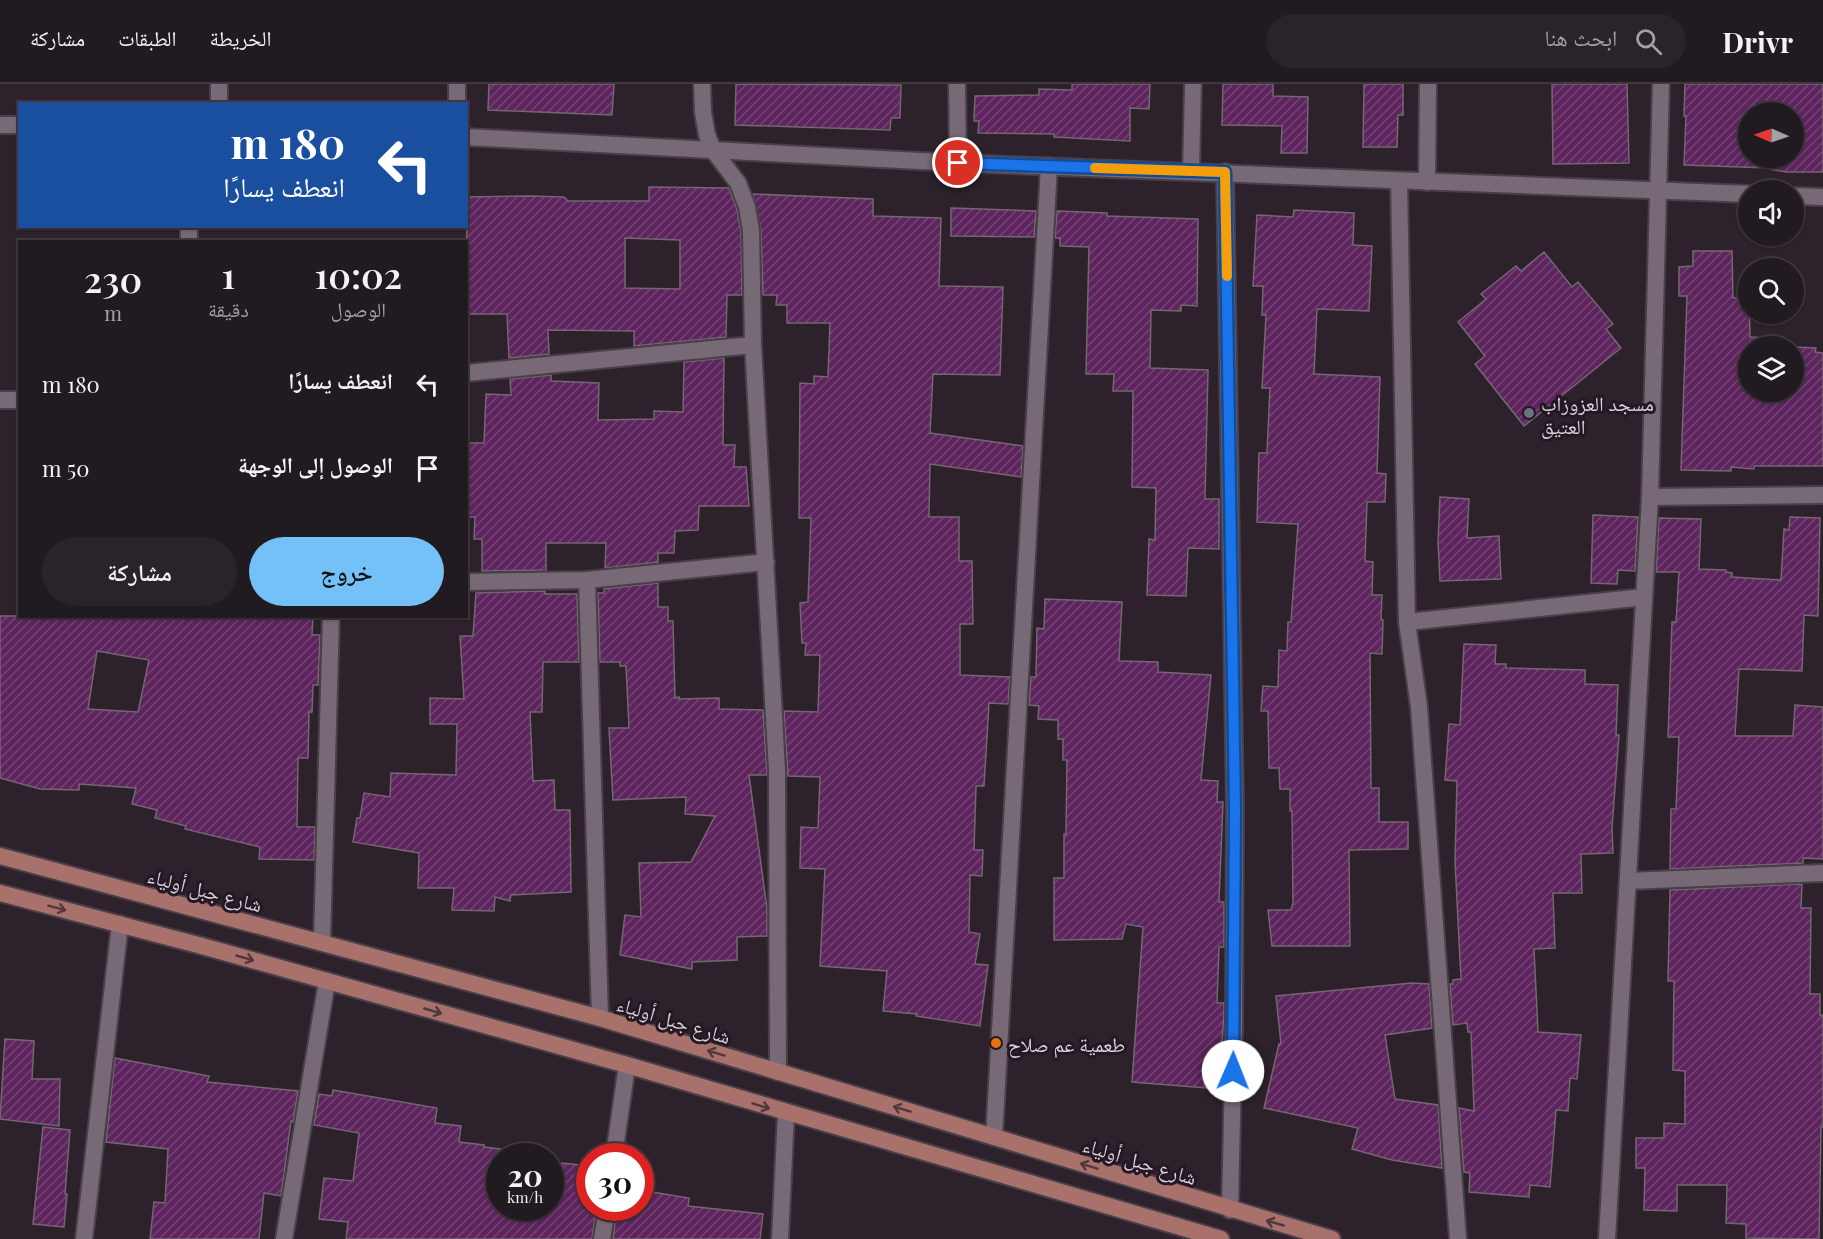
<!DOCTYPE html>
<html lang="ar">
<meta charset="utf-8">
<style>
:root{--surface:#221a21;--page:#2a232a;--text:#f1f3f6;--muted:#a2a1a5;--line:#3f383f;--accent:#73c1f6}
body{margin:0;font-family:"Playfair Display","Noto Naskh Arabic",serif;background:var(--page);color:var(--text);direction:rtl;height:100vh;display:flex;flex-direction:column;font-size:22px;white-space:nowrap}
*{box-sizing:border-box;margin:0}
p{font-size:20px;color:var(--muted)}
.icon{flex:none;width:33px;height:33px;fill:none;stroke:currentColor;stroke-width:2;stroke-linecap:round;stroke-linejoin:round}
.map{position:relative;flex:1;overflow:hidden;direction:ltr}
.side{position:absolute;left:18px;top:156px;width:450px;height:378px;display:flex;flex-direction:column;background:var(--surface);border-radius:0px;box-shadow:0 2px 4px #0004,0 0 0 2px var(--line);direction:rtl}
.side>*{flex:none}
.guide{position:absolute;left:18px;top:18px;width:450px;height:126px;border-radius:0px;box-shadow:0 2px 4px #0004,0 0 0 2px var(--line);direction:rtl;background:#1a4fa0;color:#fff;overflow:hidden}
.needle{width:39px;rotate:272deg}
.fabs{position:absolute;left:1738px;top:18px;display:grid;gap:12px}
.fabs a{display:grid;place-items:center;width:66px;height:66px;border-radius:50%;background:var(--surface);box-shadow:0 2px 4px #0004,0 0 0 2px var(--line);font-size:30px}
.speed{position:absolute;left:486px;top:1059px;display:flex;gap:12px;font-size:30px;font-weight:700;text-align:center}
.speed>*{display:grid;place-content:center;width:78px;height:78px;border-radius:50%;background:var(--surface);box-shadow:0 2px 4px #0004,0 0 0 2px var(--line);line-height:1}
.speed small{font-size:15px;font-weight:400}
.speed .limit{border:9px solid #d22;background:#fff;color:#111}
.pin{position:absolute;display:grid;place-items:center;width:51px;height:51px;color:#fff;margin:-26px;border:3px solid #fff;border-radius:50%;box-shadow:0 2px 6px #0007}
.me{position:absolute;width:66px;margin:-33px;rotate:1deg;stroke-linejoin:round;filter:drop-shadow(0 0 4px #0008)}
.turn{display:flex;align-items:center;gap:21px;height:126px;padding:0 24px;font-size:27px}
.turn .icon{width:78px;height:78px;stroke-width:2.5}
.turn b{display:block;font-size:42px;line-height:51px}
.eta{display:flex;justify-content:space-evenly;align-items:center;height:102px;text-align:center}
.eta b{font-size:36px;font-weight:600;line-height:42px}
.button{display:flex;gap:12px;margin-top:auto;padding:12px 24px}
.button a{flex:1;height:69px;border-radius:36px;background:var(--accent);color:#111;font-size:24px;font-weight:600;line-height:69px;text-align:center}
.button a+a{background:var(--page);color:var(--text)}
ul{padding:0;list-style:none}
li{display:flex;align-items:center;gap:18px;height:84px;padding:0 24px}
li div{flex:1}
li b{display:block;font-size:22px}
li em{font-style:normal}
header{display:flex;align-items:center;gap:36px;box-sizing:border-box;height:84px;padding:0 30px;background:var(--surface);border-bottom:2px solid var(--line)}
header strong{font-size:28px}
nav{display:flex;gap:33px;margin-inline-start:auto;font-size:21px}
.search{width:420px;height:54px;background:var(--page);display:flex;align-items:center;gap:15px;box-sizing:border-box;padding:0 21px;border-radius:33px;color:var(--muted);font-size:22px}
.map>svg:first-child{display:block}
.building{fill:url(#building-hatch);stroke:#746672;stroke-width:1.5;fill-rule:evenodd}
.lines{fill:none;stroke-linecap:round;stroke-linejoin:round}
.minor-casing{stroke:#483f48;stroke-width:20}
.primary-casing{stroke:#483f48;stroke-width:20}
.minor{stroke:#776976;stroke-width:16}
.primary{stroke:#a9716b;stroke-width:16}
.oneway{stroke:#52373c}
.route-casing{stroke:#114b97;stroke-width:15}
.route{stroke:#1a73e8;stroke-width:10}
.slow{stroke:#f59e0b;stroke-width:10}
.worship-dot{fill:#6b7280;stroke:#231823;stroke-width:2}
.food-dot{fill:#e8710a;stroke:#231823;stroke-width:2}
.labels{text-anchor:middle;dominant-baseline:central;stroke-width:6;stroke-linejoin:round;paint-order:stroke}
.poi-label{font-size:20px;fill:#dad2d9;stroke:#231823;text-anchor:start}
.street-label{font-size:20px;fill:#dad2d9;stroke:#231823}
</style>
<header>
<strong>Drivr</strong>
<div class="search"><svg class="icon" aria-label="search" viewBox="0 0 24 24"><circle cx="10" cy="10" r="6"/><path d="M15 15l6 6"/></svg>ابحث هنا</div>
<nav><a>الخريطة</a><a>الطبقات</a><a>مشاركة</a></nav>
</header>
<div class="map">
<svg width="1823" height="1155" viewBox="0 0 1823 1155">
<defs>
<pattern id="building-hatch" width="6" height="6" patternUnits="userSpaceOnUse" patternTransform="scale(1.5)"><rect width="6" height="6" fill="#5e245d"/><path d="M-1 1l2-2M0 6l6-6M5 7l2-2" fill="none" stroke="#744374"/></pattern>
</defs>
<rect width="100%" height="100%" fill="#2d222c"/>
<g class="building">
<path d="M489 0H614L612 31 488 26Z"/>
<path d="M736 0 901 1 900 34H891L890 46 735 41Z"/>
<path d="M1072 0H1150L1149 25 1130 24V57L1054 53V50L978 49 979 37H974L975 12 1039 11V5L1072 6Z"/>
<path d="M1223 0H1273V12L1308 13 1307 69H1281L1282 42 1222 41Z"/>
<path d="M1364 0H1403V31H1398L1397 63H1363Z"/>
<path d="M1552 0H1627L1629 79 1553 80Z"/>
<path d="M1685 0H1823V88H1786L1769 85V84L1684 81 1686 32H1684ZM1749 28H1794V74H1749Z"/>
<path d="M649 103 729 104 737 126 741 147 742 211H727L726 253 634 262V247L548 246 549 270 509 274 507 230H466L467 113 529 112 564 113 568 117H649ZM625 154 680 156V205L625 204Z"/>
<path d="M753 110 873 115V132L941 134 939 202 1003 203 1000 291 933 290 930 349 1023 362 1021 393 930 380 929 433H959V477H972L973 540H960V591L1010 593 1008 620 989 619 984 702H976L974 766H983L982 792 970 791 969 848 980 850 975 880 988 881 980 942 916 932 917 930 883 927 887 887 820 882 825 785 800 784 801 743 818 744 820 693 788 692 784 627 818 628 820 571H805L806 559H802L800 519 808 518 811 434H799L800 299 814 300V292L828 293 830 239H787V221H776L777 211H763L761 146Z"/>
<path d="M951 124 1036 127 1034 153 951 152Z"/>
<path d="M1294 126 1354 129 1353 161 1372 162 1369 227 1317 225 1314 290 1380 293 1377 389 1386 390 1385 418H1367L1365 477 1373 478 1372 511H1382L1381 535 1383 536 1382 570 1370 569 1371 704H1379V738H1408V765L1349 766 1350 862H1272L1268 826H1291L1293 819 1292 727H1290V705H1280L1279 684H1269L1268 627H1261L1263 602 1278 603 1279 566 1287 567 1288 538H1291L1298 440 1257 438 1259 369H1267L1270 304H1262L1266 231H1262L1263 202H1253L1257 131 1293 133Z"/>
<path d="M1057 127 1107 129V132L1198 135 1197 222 1181 221V227L1151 226 1150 284 1208 286 1205 415H1219V465L1188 464 1186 512 1147 511 1149 455 1155 456 1156 404 1132 403 1133 307H1113L1114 290H1086L1089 163 1060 162V154H1055Z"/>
<path d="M1693 167H1732L1733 214H1749L1750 253 1773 254V258L1787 259 1786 262H1749V308H1794V263L1816 264 1815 268 1823 269V382H1754V385L1731 383V387L1681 386 1687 212H1679V183L1693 182Z"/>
<path d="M1544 168 1572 203 1578 198 1613 240 1606 245 1621 264 1524 342 1475 280 1485 272 1458 238 1486 215 1481 210 1516 182 1521 187Z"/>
<path d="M724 274 723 361H735L734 383H746L749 422H699L698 446 675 447 674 469H658V478L605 484 606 459H546V486L482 487V455H474L475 433H466V405L469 359H484L486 310 511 311 510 295 551 291V297L599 299 598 336 654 335V327L683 328 684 278Z"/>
<path d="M1440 413 1469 415 1467 454 1499 452 1501 495 1440 497 1438 458Z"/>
<path d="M1593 431 1638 433 1635 487 1618 486 1617 500 1591 499Z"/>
<path d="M1790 433 1820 434 1818 532 1804 531 1802 587 1739 585 1735 652H1793L1795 621 1823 623V775L1803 774V779L1670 785 1671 725H1676L1679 653H1668L1671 567 1672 538H1676L1679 488H1656L1659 434 1701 435 1699 485 1726 486V488L1732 489V493L1781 496 1784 445 1789 446Z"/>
<path d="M658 499V523H668V537H673L675 614 679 613V615L719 614V625L763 626 767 691H749L767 825V852L737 853V876L692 878V885L620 871 625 831 641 833 639 779 691 778 715 732 685 730 686 713 613 716 609 644H629L626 582H620V578H600L598 509H604V505Z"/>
<path d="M545 507V510H577L579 578H543L542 628H530L533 697 554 696 555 726H570L571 808 511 811 510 817 495 813 494 827 452 826 454 804H418L419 769 353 758 357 734H360L364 709 390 713 391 689 456 691 457 640H430V614L464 615 460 552H473L476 509Z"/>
<path d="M1045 515 1122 518 1119 577 1158 578V588L1211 591 1201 696 1218 697 1217 718H1223L1219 818H1224V863H1219L1217 919H1224V929L1219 1005 1132 998 1143 843 1126 840 1122 855 1054 856V794H1064V750H1066L1067 676H1063V655H1058V636L1038 635 1039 622 1029 621 1031 593H1036L1037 544 1044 545Z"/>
<path d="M0 532H313L312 551H320L318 601H313L312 628H309L308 674H298L297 743H315L314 776 259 775 260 763 185 745 186 742 155 734 157 726 132 720 136 704 79 700V706L40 705 0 694ZM97 567 149 576 138 628 88 625Z"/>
<path d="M1464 560 1496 561 1495 580H1506V584L1585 586V600L1618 601 1616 651H1619L1612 744 1613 769 1581 770 1582 809H1553L1555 864 1534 865 1538 948 1581 951 1577 995 1570 994 1568 1027 1556 1026 1550 1103 1530 1101 1529 1113 1469 1108 1470 1089 1464 1088 1459 1024 1474 1027 1471 948H1468L1467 939 1453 941 1450 900H1453V896L1461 895 1455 777 1457 697 1445 696 1449 640 1460 641Z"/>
<path d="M1802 800 1801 824H1811L1810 910H1820V931H1823V1043H1821L1819 1155 1746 1154V1140L1726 1139 1727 1101H1677V1127L1644 1126 1645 1084H1636V1054H1664V1039L1685 1040V987L1673 986 1674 897H1668L1670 806Z"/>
<path d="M1412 899 1429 900 1432 944 1385 951 1395 1015 1438 1021 1442 1084 1392 1076 1352 1065 1358 1044 1264 1024 1279 960H1281L1276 912Z"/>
<path d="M5 955 34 957 32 995H60L59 1042 0 1035Z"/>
<path d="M115 974 209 992 207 998 298 1007 293 1038 291 1037 281 1112 264 1109 259 1155H150L154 1118 165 1119 168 1065 106 1058Z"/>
<path d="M333 1006 437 1024 435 1039 461 1042 459 1058 484 1061V1063L500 1065V1124H550V1084L562 1085V1079L590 1082V1124H596L592 1155H346L348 1138 319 1135 324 1094 353 1097 359 1049 314 1041 319 1010 332 1012Z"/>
<path d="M43 1043 70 1046 65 1110H67L64 1143 33 1140Z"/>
<path d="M640 1106 689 1114 688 1122 763 1130 760 1155H613L617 1124H640Z"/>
</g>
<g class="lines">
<g class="minor-casing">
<g id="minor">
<path d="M702 0 703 28 707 51 713 66 738 99 747 123 751 146 753 261 777 686 778 988"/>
<path d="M957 0 958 79"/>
<path d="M219 20V0"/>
<path d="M457 20V0"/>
<path d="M0 41H20"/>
<path d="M466 53 958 79 1749 110"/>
<path d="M1191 88 1193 0"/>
<path d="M1225 88 1235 726 1234 941 1230 1126"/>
<path d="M1399 97 1407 538 1419 623 1458 1155"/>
<path d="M1427 98 1428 0"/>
<path d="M1794 112 1823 113"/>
<path d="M189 158V142"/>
<path d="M466 289 753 261"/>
<path d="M0 316H20"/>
<path d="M1650 413 1823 411"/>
<path d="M587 496 600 934"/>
<path d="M466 498 587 496 766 478"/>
<path d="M1407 538 1644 513"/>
<path d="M1628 797 1823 789"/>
<path d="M322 858 331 532"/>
<path d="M994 1053 1049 82"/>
<path d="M614 1072 627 981"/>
<path d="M84 1155 120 840"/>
<path d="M284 1155 327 897"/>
<path d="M602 1155 607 1124"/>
<path d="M780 1155 786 1029"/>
<path d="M1607 1155 1650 413 1661 0"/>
</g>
</g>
<g class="primary-casing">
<g id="primary">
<path d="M0 772 600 934 1332 1155"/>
<path d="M0 809 202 862 627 981 1221 1155"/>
</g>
</g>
<use href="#minor" class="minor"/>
<use href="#primary" class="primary"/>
</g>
<defs><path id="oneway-shaft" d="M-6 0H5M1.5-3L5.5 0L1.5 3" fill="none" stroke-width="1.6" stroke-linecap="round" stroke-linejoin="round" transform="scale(1.5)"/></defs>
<g class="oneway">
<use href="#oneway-shaft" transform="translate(57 824) rotate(15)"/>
<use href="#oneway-shaft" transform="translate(245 874) rotate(16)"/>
<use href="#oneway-shaft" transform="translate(433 927) rotate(16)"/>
<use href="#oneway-shaft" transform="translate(716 969) rotate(-163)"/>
<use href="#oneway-shaft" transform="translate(761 1022) rotate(17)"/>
<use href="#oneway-shaft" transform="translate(902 1025) rotate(-163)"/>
<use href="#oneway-shaft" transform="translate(1089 1082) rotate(-163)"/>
<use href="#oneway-shaft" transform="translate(1275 1139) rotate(-164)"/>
</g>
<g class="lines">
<g class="route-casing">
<path id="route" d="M958 79 1225 88 1235 726 1233 987"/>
</g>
<use href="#route" class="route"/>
<path class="slow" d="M1095 84 1225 88 1227 192"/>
</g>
<circle class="worship-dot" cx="1529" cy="329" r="6"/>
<circle class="food-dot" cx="996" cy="959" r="6"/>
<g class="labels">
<g class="poi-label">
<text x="1541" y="318">مسجد العزوزاب<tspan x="1541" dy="23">العتيق</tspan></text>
<text x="1008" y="959">طعمية عم صلاح</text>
</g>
<g class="street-label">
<text transform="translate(205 805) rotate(15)">شارع جبل أولياء</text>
<text transform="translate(674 935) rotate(17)">شارع جبل أولياء</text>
<text transform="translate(1140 1076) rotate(17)">شارع جبل أولياء</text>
</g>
</g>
</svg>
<div class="fabs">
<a><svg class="needle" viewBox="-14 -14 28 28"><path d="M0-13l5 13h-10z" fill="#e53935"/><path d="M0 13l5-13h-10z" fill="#a2a1a5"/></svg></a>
<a><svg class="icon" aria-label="sound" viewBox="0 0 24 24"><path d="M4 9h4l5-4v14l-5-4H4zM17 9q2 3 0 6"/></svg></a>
<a><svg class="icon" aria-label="search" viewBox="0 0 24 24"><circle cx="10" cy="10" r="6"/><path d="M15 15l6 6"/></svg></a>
<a><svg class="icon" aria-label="layers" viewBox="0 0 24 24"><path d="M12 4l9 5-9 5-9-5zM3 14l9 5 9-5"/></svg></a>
</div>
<div class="speed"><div>20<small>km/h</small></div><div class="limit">30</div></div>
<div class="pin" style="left:958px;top:79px;background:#d93025"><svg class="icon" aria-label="arrive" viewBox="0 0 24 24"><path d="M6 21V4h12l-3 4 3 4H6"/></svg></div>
<svg class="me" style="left:1233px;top:987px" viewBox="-20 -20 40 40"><circle r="19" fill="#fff"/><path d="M0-13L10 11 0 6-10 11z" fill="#1a73e8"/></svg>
<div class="guide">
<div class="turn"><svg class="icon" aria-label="left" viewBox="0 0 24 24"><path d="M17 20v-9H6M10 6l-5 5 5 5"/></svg><div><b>180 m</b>انعطف يسارًا</div></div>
</div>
<section class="side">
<div class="eta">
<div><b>10:02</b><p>الوصول</p></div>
<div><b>1</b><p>دقيقة</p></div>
<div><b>230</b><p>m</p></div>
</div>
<ul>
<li><svg class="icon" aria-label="left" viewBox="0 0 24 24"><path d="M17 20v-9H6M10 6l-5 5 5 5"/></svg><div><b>انعطف يسارًا</b></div><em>180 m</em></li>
<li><svg class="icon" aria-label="arrive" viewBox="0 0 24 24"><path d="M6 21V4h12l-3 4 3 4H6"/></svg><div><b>الوصول إلى الوجهة</b></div><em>50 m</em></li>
</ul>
<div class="button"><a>خروج</a><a>مشاركة</a></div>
</section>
</div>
